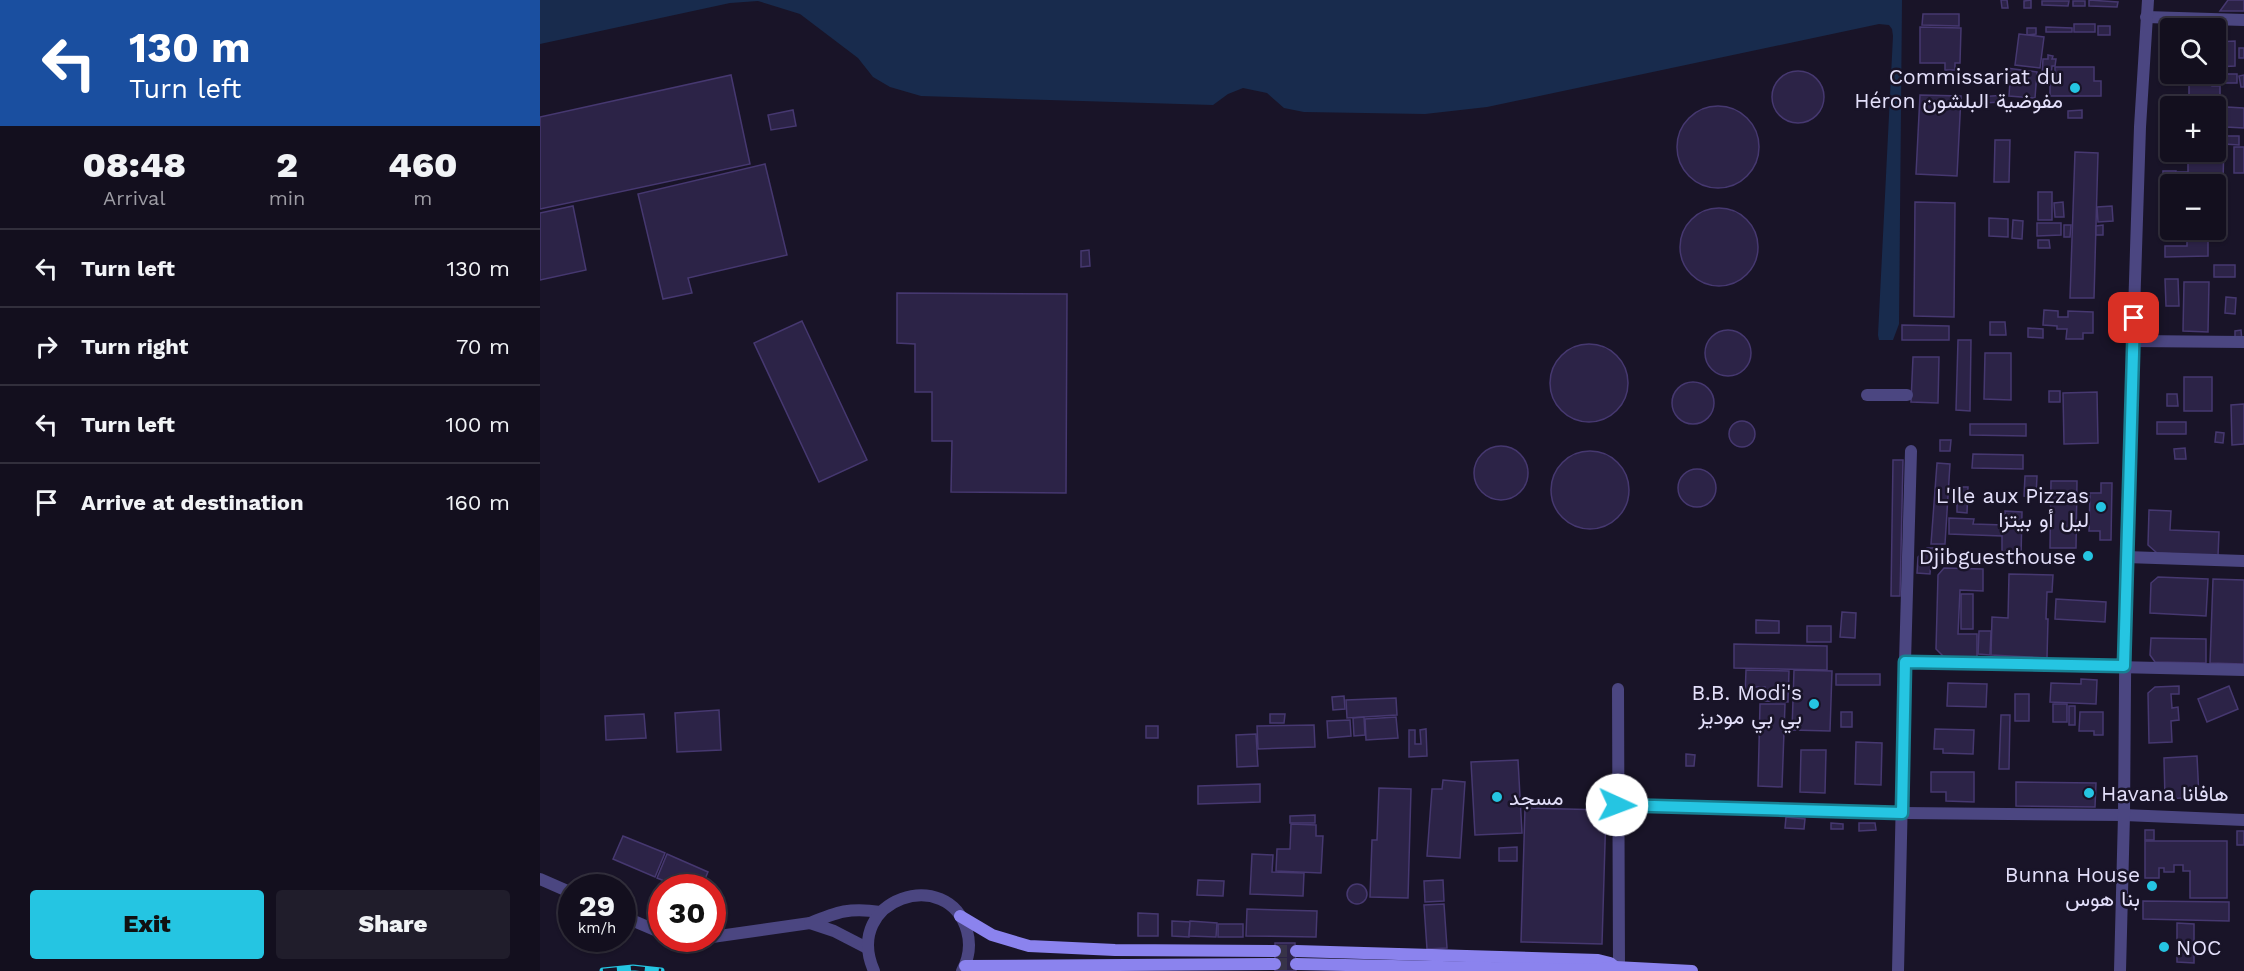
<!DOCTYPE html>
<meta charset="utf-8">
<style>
:root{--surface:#130f1e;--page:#201d2b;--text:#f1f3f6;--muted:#9d9ca4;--line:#322f3c;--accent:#25c5e2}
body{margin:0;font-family:"Work Sans",Vazirmatn,sans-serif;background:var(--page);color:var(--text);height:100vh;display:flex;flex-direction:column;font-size:22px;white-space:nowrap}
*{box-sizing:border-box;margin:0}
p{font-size:20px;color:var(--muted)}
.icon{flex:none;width:33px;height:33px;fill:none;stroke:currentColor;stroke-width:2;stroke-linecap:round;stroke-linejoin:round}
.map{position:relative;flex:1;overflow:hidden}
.details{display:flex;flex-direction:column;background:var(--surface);width:540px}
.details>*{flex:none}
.hud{background:#1a4fa0;color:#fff;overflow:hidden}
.fabs{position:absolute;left:1620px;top:18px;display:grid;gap:12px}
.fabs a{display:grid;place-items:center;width:66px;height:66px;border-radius:6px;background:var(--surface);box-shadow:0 2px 4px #0004,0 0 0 2px var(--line);font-size:30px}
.speed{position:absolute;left:18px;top:874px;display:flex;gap:12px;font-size:30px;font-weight:700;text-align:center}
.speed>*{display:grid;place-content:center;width:78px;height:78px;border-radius:50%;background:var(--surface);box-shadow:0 2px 4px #0004,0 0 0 2px var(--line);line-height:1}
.speed small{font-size:15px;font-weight:400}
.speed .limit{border:9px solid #d22;background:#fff;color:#111}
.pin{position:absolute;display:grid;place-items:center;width:51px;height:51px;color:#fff;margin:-26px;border-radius:12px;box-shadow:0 3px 9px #0006}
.me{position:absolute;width:66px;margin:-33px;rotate:92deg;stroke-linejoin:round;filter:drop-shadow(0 0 4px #0008)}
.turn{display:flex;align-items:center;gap:21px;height:126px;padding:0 30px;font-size:27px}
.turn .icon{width:78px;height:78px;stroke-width:2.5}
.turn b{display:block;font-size:42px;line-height:51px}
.eta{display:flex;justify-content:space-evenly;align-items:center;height:102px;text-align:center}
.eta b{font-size:36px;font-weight:800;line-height:42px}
.cta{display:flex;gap:12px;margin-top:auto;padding:12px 30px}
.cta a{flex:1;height:69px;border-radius:6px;background:var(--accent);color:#111;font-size:24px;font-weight:800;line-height:69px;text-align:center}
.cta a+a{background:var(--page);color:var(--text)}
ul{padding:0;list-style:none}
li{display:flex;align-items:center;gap:18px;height:78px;padding:0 30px;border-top:2px solid var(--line)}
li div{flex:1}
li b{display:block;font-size:22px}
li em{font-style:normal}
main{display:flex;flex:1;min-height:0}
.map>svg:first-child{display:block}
.water{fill:#182b4d}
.building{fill:#2c2347;stroke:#463870;stroke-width:1.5}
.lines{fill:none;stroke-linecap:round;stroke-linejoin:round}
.secondary-tunnel{stroke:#373348;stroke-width:12;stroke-dasharray:12 6;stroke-linecap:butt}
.pedestrian{stroke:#4b4681;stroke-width:12}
.minor{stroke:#4b4681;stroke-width:12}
.tertiary{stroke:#4b4681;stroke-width:12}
.secondary{stroke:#8b83ee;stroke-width:12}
.rail-casing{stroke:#25c5e2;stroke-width:7}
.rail{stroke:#191428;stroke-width:4.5;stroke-dasharray:14;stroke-linecap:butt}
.route-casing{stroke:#188093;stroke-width:15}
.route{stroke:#25c5e2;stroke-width:10}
.poi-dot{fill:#25c5e2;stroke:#191428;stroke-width:2}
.labels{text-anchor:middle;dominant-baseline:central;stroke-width:5;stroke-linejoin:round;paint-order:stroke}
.poi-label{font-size:21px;fill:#e4e0fb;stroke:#191428;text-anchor:end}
</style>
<main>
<section class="details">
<div class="hud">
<div class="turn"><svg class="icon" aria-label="left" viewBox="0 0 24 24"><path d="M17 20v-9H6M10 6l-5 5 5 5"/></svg><div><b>130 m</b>Turn left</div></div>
</div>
<div class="eta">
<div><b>08:48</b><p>Arrival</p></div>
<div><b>2</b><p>min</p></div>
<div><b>460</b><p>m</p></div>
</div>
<ul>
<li><svg class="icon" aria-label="left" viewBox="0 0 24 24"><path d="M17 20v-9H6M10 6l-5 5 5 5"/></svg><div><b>Turn left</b></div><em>130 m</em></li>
<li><svg class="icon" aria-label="right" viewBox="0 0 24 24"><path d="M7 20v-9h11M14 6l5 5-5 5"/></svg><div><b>Turn right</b></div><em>70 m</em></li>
<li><svg class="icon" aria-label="left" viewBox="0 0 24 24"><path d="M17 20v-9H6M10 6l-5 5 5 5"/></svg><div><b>Turn left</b></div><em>100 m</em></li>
<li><svg class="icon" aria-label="arrive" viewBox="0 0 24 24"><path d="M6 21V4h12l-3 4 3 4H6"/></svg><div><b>Arrive at destination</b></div><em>160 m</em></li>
</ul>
<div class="cta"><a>Exit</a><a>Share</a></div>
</section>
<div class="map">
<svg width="1704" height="971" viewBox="0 0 1704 971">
<rect width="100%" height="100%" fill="#191428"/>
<path class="water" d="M0 0H1362L1359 324 1353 340H1339L1338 335 1353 36 1352 29 1349 25 1339 24 947 107 885 114 764 112 744 108 727 93 703 88 688 94 673 105 381 96 350 87 333 77 318 58 260 14 218 1 190 3 0 44Z"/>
<g class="building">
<path d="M1461 0H1467L1468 8H1462Z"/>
<path d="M1491 0V8H1484V1Z"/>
<path d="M1549 0 1578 2 1577 7 1549 6Z"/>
<path d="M1688 0H1704V11H1680Z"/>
<path d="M1502 1H1529L1528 6 1502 5Z"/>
<rect x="1533" y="1" width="12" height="5"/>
<path d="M1383 14H1419V26L1382 25Z"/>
<rect x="1534" y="24" width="21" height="8"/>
<rect x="1558" y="26" width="12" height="9"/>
<path d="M1380 27 1421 28 1420 63H1415V70H1405V63H1380Z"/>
<path d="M1506 27 1532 28V32H1506Z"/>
<path d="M1487 28H1496V34L1487 35Z"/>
<path d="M1479 34 1504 37 1500 68 1475 65Z"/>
<path d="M1695 41V66L1676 67V42Z"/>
<rect x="1699" y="48" width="5" height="10"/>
<path d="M1508 55 1513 56 1512 59H1516L1515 66H1512L1511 77 1502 76 1503 59H1508Z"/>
<path d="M1515 67H1554V81H1561V96H1510V79H1515Z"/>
<path d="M1466 68 1497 72 1495 98 1469 96 1470 80H1464Z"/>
<circle cx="1258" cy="97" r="26"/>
<path d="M1685 74H1697V83H1684Z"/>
<path d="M191 75 210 164 0 209V117Z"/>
<path d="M1649 75H1672V86H1680V115H1676V106H1649Z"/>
<path d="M1704 75V87H1701L1699 76Z"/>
<path d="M1380 95 1421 96 1417 176 1376 174Z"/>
<path d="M1465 95V102L1440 103 1439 97Z"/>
<circle cx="1178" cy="147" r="41"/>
<path d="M1687 107 1704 108V128L1686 127Z"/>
<path d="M253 110 256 126 231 130 228 115Z"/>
<path d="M1542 110V118H1528V111Z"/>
<path d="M1684 136H1699V145L1684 144Z"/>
<path d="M1455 140H1470L1469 182H1454Z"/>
<path d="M1676 144H1684L1683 181H1679V175H1668V179H1650V184H1637V172H1648V152H1676Z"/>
<rect x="1694" y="147" width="10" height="26"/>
<path d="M1535 152 1558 153 1554 298H1530Z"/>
<path d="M225 164 247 255 148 278 152 293 123 299 98 194Z"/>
<path d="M1623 171H1636L1635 182H1623Z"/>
<rect x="1498" y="192" width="14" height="28"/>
<path d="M1375 202 1415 203 1414 317 1374 316Z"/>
<path d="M1523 202 1524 217H1515L1514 203Z"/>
<path d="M33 206 46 270 0 280V213Z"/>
<path d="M1572 206 1573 221 1558 222 1557 207Z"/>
<circle cx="1179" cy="247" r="39"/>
<path d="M1449 218 1468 219V237L1449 236Z"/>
<path d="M1473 220 1483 221 1482 239 1472 238Z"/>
<path d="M1497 223H1521V235L1497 236Z"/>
<path d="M1524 225H1531L1530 237H1524Z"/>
<path d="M1563 225V235H1556V226Z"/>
<path d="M1647 230H1668V256L1625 257V246H1647Z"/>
<path d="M1498 240H1509L1510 248H1498Z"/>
<path d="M549 250 550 266 541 267V251Z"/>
<rect x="1674" y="265" width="21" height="12"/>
<path d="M1625 279H1638L1639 306H1626Z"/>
<path d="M1644 282H1669L1668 332 1643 331Z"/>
<path d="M357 293 527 294 526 493 411 492 412 441H392V392H375V344L357 343Z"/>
<path d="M1686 297 1696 298 1695 314 1685 313Z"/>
<path d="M1504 310 1518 311V317H1528V311L1553 312V333H1543V339H1526L1527 329H1517V326L1503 325Z"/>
<path d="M262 321 327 460 279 482 214 343Z"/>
<path d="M1450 322H1465L1466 335H1450Z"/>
<path d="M1362 325 1409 326V340H1362Z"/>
<path d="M1488 328 1503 329V338L1488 337Z"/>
<circle cx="1188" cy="353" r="23"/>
<path d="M1701 330 1702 341H1695V331Z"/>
<path d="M1418 340H1431L1430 411 1416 410Z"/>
<circle cx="1049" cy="383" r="39"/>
<path d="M1445 353H1471V400L1444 399Z"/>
<path d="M1373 357H1399L1398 403 1371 402Z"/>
<rect x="1644" y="377" width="28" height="34"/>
<circle cx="1153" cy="403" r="21"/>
<rect x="1509" y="391" width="11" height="11"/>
<path d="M1557 392 1558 443 1524 444 1523 393Z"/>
<path d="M1627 394H1637L1638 406H1627Z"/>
<path d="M1704 404V444L1692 445 1691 405Z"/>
<circle cx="1202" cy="434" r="13"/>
<rect x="1617" y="422" width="29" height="12"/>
<path d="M1430 424H1486V436L1430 435Z"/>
<path d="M1676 432 1684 433 1683 443 1675 442Z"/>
<path d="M1400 440H1411L1410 451H1400Z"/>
<circle cx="961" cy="473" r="27"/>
<path d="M1645 448 1646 459H1635L1634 449Z"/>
<circle cx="1050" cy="490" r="39"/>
<path d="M1433 454 1483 455V469L1432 468Z"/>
<path d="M1353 460H1363L1360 596H1351Z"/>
<path d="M1397 463 1410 464 1405 544H1391Z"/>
<circle cx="1157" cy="488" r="19"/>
<path d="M1485 476H1497L1496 497 1484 496Z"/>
<path d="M1511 481H1537L1536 548H1510Z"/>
<path d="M1561 483H1572L1571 540H1560V531H1549L1550 493H1561Z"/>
<path d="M1417 487H1428L1427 513 1417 512Z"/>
<path d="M1609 510 1631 511 1630 530 1679 532 1678 556 1617 553 1608 545Z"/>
<path d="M1465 511 1482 512 1481 557 1462 556V536L1409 534V518L1434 519 1433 524 1465 525Z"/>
<path d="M1387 548H1400V560H1391L1390 574 1377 573 1378 557Z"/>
<path d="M1404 568 1443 569V591L1420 590 1418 634H1437V657H1404L1396 649 1398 575Z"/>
<path d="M1469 574 1513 575 1512 592H1507L1506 619H1508L1507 658 1451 655 1452 617 1468 618Z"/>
<path d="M1618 577 1668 579 1666 616 1610 613 1611 583Z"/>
<path d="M1673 579 1704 580V664L1670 663Z"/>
<rect x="1421" y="594" width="12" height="35"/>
<path d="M1516 599 1566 602 1565 622 1515 619Z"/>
<path d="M1302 612 1316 613 1315 638 1300 637Z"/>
<path d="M1216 620 1239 621V633H1216Z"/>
<rect x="1267" y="626" width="24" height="16"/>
<path d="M1439 631H1451L1450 655 1438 654Z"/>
<path d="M1611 638 1666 639V663L1615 662 1610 655Z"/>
<path d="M1194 644 1287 646V670L1194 668Z"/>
<path d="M1206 670 1249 671 1248 702 1224 701 1225 687H1214V698H1205Z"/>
<path d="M1254 670 1292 671 1290 731 1252 730Z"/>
<rect x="1296" y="674" width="44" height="11"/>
<path d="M1541 679 1557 680 1556 704 1510 702 1511 683 1541 684Z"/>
<path d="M1408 683 1447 684 1446 707 1407 706Z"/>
<path d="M1639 686V694H1631L1632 708 1638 707 1639 720 1631 721 1632 742 1609 743 1608 693 1615 687Z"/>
<path d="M1689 686 1698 709 1667 722 1658 699Z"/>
<rect x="1475" y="694" width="14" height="27"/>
<path d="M804 696 805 709 793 710 792 697Z"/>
<path d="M856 698 857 715 807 718 806 700Z"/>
<path d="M1220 704H1245L1242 787 1218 786Z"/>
<rect x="1513" y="704" width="14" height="18"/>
<rect x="1529" y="706" width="6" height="19"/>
<path d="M179 710 181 750 137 752 135 713Z"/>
<rect x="1301" y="712" width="11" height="15"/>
<path d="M1540 712H1563V735H1554V731H1539Z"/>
<path d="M104 714 106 738 66 740 65 716Z"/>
<path d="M730 714H745L744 723H730Z"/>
<path d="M1461 715H1470L1469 769H1459Z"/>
<path d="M824 717 825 735 814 736 813 718Z"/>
<path d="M856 717 858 738 826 740 825 719Z"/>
<path d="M810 720 811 736 788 738 787 721Z"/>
<path d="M774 725 775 747 718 749 717 726Z"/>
<rect x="606" y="726" width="12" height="12"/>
<path d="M886 729 887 756 869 757V730H875V744H881L880 730Z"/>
<path d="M1395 729 1434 730 1433 754 1403 753V749H1394Z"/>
<path d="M716 734 718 766 697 767 696 735Z"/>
<path d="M1316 742 1342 743 1341 785 1315 784Z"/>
<path d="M1261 750H1286L1285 793 1260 792Z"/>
<path d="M1146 754 1155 755 1154 766H1146Z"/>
<path d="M1657 756 1659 797 1625 799 1624 758Z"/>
<path d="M978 760 982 833 935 835 931 762Z"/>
<path d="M1391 772H1434V802L1406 801V792H1391Z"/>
<path d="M903 780 925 782 920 858 887 856 892 789H902Z"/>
<path d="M1476 782 1556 783 1555 807 1476 806Z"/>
<path d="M720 784V802L658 804V786Z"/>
<path d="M839 788 871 789 868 898 830 897 832 840H837Z"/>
<path d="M985 808 1066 810 1062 944 981 942Z"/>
<path d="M775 815V823H750V816Z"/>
<path d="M1246 817 1265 819 1264 829 1245 828Z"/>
<path d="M1291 823 1303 824V829H1291Z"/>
<path d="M1319 823H1335L1336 830 1319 831Z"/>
<path d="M751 824 776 825V836H783L781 873 736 871 737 849H750Z"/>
<rect x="1605" y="830" width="9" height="10"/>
<rect x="1697" y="831" width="7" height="14"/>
<path d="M83 836 125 853 115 877 73 859Z"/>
<path d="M1605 841H1687V898H1650V871H1643V865H1634V872H1624V868H1619V878H1605Z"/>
<path d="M977 847V861H959V848Z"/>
<path d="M127 854 168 872 161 888H142L117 878Z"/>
<path d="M712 854 733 855 732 872 764 873 763 896 710 894Z"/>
<path d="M658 880 684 881 683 896 657 895Z"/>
<path d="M903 880 904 901 885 902 884 881Z"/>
<circle cx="817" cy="894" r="10"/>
<path d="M1603 901 1689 902V921L1603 919Z"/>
<path d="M904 904 907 948 887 949 884 905Z"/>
<path d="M707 909 777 911 776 937 706 936Z"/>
<path d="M598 913 618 914V936H598Z"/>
<path d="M632 921 650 922 649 937 632 936Z"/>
<path d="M650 921 677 923 676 937 649 936Z"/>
<path d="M1637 923 1654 924V963L1637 962Z"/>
<rect x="678" y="924" width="25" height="13"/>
<path d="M735 943H755L756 971H735Z"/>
</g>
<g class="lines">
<g class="secondary-tunnel">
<path d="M735 951H756"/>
<path d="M735 964H756"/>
</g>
<path class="pedestrian" d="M1327 395H1367"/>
<g class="minor">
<path d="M1606 17 1704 20"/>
<path d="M1593 341 1704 342"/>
<path d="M1586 557 1704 561"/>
<path d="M1365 662 1371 451"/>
<path d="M1078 689 1079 967"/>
<path d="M1077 805 1362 813 1584 815 1704 820"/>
<path d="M0 879 32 893"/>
<path d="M82 916 122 933"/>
<path d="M172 937 270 923"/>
<path d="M135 939 140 941 156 939"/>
<path d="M327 948 294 931 270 923C297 912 310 907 340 912"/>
<path d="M334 971C302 898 409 865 427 931 431 945 429 958 422 971"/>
<path d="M1358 971 1365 662 1704 670"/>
</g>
<path class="tertiary" d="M1580 971 1584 815 1586 557 1600 127 1608 0"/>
<g class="secondary">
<path d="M420 916 452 935 489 946 575 950 735 951"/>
<path d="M756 951 1058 960 1070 963 1075 967"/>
<path d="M756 964 1054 970 1075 967 1152 971"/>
<path d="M425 966 735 964"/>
</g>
<g class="rail-casing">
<path id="rail" d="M63 971 93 968 121 971"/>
</g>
<use href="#rail" class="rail"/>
</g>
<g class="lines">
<g class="route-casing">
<path id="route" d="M1077 805 1362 813 1365 662 1584 666 1594 318"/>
</g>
<use href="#route" class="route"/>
</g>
<g class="poi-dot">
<circle cx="1535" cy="88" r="6"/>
<circle cx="1561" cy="507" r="6"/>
<circle cx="1548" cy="556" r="6"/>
<circle cx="1274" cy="704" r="6"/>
<circle cx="1549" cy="793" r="6"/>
<circle cx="957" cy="797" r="6"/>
<circle cx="1612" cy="886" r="6"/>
<circle cx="1624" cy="947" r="6"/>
</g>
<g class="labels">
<g class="poi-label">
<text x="1523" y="76">Commissariat du<tspan x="1523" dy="24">Héron مفوضية البلشون</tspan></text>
<text x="1549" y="495">L'Ile aux Pizzas<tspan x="1549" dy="24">ليل أو بيتزا</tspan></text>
<text x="1536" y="556">Djibguesthouse</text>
<text x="1262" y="692">B.B. Modi's<tspan x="1262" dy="24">بي بي موديز</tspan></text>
<text x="1561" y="793" text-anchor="start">Havana هافانا</text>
<text x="969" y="797" text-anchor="start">مسجد</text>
<text x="1600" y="874">Bunna House<tspan x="1600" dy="24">بنا هوس</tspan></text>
<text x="1636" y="947" text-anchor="start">NOC</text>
</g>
</g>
</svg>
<div class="fabs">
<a><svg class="icon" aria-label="search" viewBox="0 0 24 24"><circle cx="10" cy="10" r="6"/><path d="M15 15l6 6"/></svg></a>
<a>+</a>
<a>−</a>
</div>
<div class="speed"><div>29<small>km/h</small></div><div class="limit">30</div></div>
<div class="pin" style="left:1594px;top:318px;background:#d93025"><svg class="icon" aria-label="arrive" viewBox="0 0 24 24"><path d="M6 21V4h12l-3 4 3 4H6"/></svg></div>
<svg class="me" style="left:1077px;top:805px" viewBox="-20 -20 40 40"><circle r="19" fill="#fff"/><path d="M0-13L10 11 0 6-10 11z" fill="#25c5e2"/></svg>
</div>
</main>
